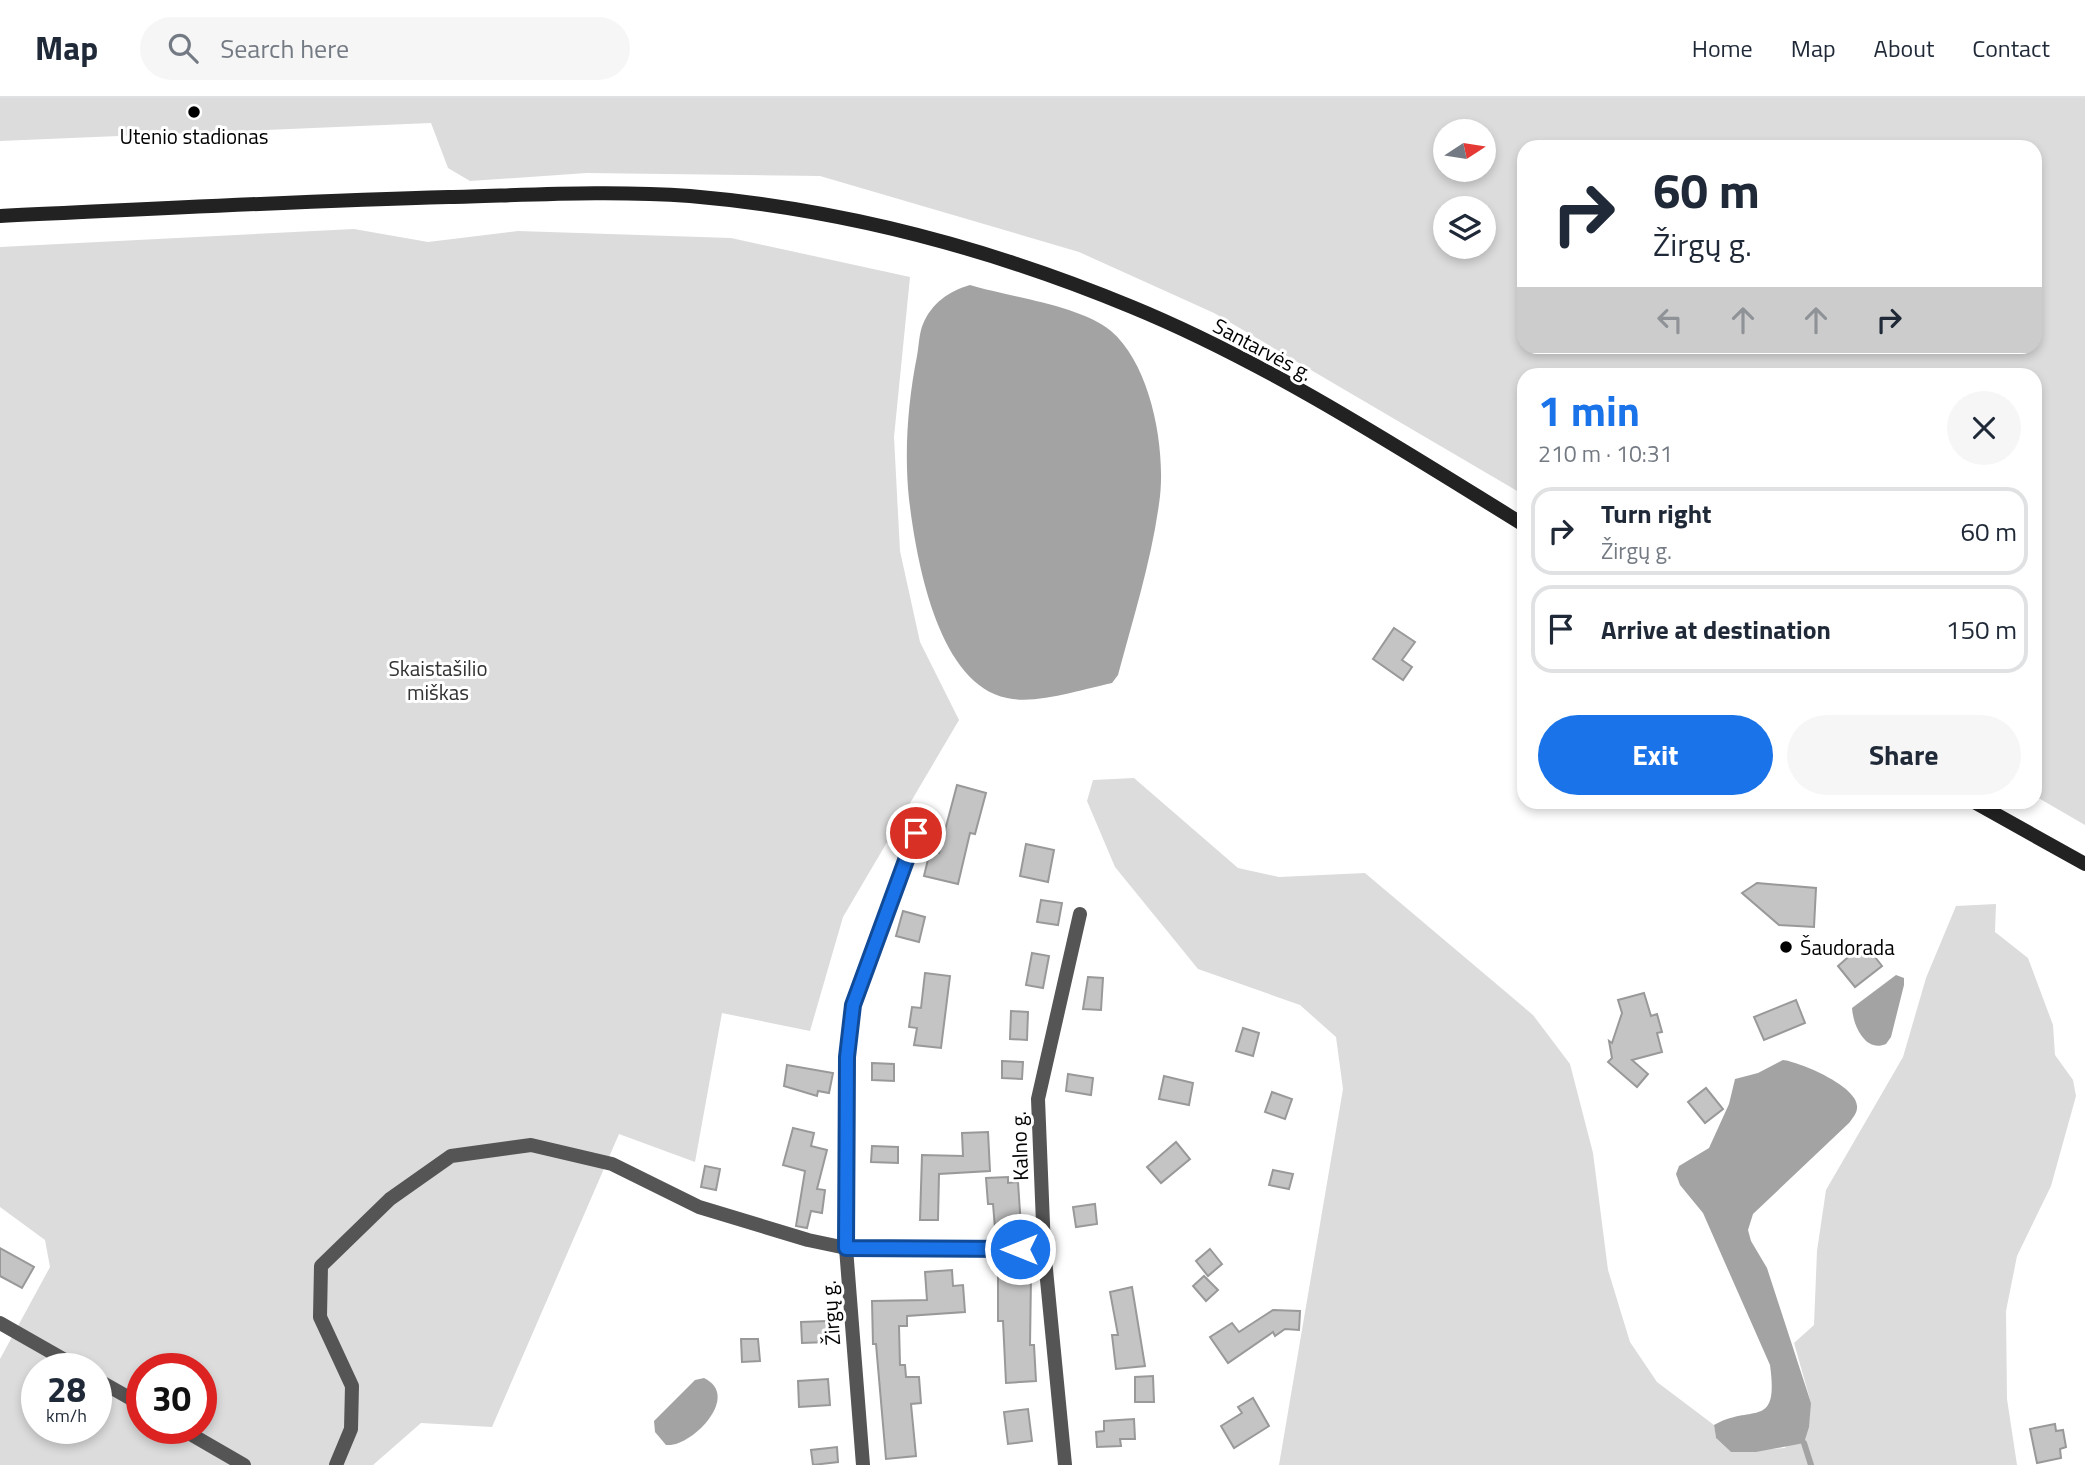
<!DOCTYPE html>
<meta charset="utf-8">
<style>
:root{--surface:#fff;--page:#f6f6f7;--text:#1f2937;--muted:#747a83;--line:#e0e1e3;--accent:#1a73e8}
body{margin:0;font-family:"Titillium Web",sans-serif;background:var(--page);color:var(--text);height:100vh;display:flex;flex-direction:column;font-size:26px;white-space:nowrap}
*{box-sizing:border-box;margin:0}
p{font-size:23px;color:var(--muted)}
.icon{flex:none;width:38px;height:38px;fill:none;stroke:currentColor;stroke-width:2;stroke-linecap:round;stroke-linejoin:round}
.map{position:relative;flex:1;overflow:hidden}
.side{position:absolute;left:1517px;top:270px;width:525px;height:441px;display:flex;flex-direction:column;background:var(--surface);border-radius:21px;box-shadow:0 4px 10px #0003}
.side>*{flex:none}
.banner{position:absolute;left:1517px;top:42px;width:525px;height:214px;border-radius:21px;box-shadow:0 4px 10px #0003;background:#fff;color:var(--text);overflow:hidden}
.needle{width:46px;rotate:78deg}
.fabs{position:absolute;left:1433px;top:21px;display:grid;gap:14px}
.fabs a{display:grid;place-items:center;width:63px;height:63px;border-radius:50%;background:var(--surface);box-shadow:0 4px 10px #0003;font-size:35px}
.speed{position:absolute;left:21px;top:1255px;display:flex;gap:14px;font-size:35px;font-weight:700;text-align:center}
.speed>*{display:grid;place-content:center;width:91px;height:91px;border-radius:50%;background:var(--surface);box-shadow:0 4px 10px #0003;line-height:1}
.speed small{font-size:18px;font-weight:400}
.speed .limit{border:10px solid #d22;background:#fff;color:#111}
.pin{position:absolute;display:grid;place-items:center;width:60px;height:60px;color:#fff;margin:-30px;border:4px solid #fff;border-radius:50%;box-shadow:0 2px 7px #0007}
.me{position:absolute;width:77px;margin:-38px;rotate:270deg;stroke-linejoin:round;filter:drop-shadow(0 0 5px #0008)}
.turn{display:flex;align-items:center;gap:24px;height:147px;padding:0 21px;font-size:32px}
.turn .icon{width:91px;height:91px;stroke-width:2.5}
.turn b{display:block;font-size:49px;line-height:60px}
.lanes{display:flex;align-items:center;height:66px;padding:0 21px;background:#0003;justify-content:center;gap:35px;direction:ltr}
.lanes .off{opacity:.35}
.round{display:grid;place-items:center;flex:none;width:74px;height:74px;border-radius:37px;background:var(--page)}
.summary{display:flex;align-items:center;justify-content:space-between;height:119px;padding:0 21px}
h1{font-size:42px;font-weight:700;line-height:52px;color:var(--accent)}
.button{display:flex;gap:14px;margin-top:auto;padding:14px 21px}
.button a{flex:1;height:80px;border-radius:42px;background:var(--accent);color:#fff;font-size:28px;font-weight:700;line-height:80px;text-align:center}
.button a+a{background:var(--page);color:var(--text)}
ul{padding:0;list-style:none}
li{display:flex;align-items:center;gap:21px;height:88px;margin:0 14px 10px;padding:0 7px;border:4px solid var(--line);border-radius:21px}
li div{flex:1}
li b{display:block;font-size:26px}
li em{font-style:normal}
header{display:flex;align-items:center;gap:42px;box-sizing:border-box;height:98px;padding:0 35px;background:var(--surface);border-bottom:2px solid var(--line)}
header strong{font-size:33px}
nav{display:flex;gap:38px;margin-inline-start:auto;font-size:24px}
.search{width:490px;height:63px;background:var(--page);display:flex;align-items:center;gap:18px;box-sizing:border-box;padding:0 24px;border-radius:38px;color:var(--muted);font-size:26px}
.map>svg:first-child{display:block}
.green{fill:#dcdcdc;fill-rule:evenodd}
.water{fill:#a3a3a3}
.lines{fill:none;stroke-linecap:round;stroke-linejoin:round}
.stream{stroke:#a3a3a3;stroke-width:6}
.building{fill:#c4c4c4;stroke:#999;stroke-width:2}
.street{stroke:#555;stroke-width:14}
.secondary{stroke:#222;stroke-width:14}
.route-casing{stroke:#114b97;stroke-width:18}
.route{stroke:#1a73e8;stroke-width:12}
.poi-dot{fill:#000;stroke:#fff;stroke-width:2.5}
.labels{text-anchor:middle;dominant-baseline:central;stroke-width:6;stroke-linejoin:round;paint-order:stroke}
.poi-label{font-size:21px;fill:#000;stroke:#fff}
.street-label{font-size:21px;fill:#000;stroke:#fff}
.park-label{font-size:21px;fill:#333;stroke:#fff}
</style>
<header>
<strong>Map</strong>
<div class="search"><svg class="icon" aria-label="search" viewBox="0 0 24 24"><circle cx="10" cy="10" r="6"/><path d="M15 15l6 6"/></svg>Search here</div>
<nav><a>Home</a><a>Map</a><a>About</a><a>Contact</a></nav>
</header>
<div class="map">
<svg width="2085" height="1367" viewBox="0 0 2085 1367">
<rect width="100%" height="100%" fill="#fff"/>
<g class="green">
<path d="M0 0H2085V727L2035 698V276H1524V397L1214 215 1079 154 820 78 587 75 470 83 448 70 431 25 0 43ZM1484 33V72H1446V33ZM1524 49H2035V248H1524ZM1484 110V149H1446V110Z"/>
<path d="M354 131 428 144 518 133 731 140 910 179 894 339 900 453 920 544 959 622 843 819 810 933 722 915 695 1064 619 1036 492 1329 421 1325 373 1367H0V1261L50 1169 45 1142 0 1109V149ZM37 1270H96V1330H37ZM142 1270H201V1330H142Z"/>
<path d="M1134 680 1238 770 1279 779 1365 775 1533 917 1570 966 1593 1055 1608 1172 1630 1244 1657 1284 1714 1327 1716 1340 1731 1354 1785 1350 1811 1305 1794 1245 1814 1227 1817 1153 1826 1092 1903 959 1926 880 1956 808 1996 806 1995 834 2028 860 2053 927 2055 957 2073 982 2076 998 2051 1088 2017 1158 2006 1213 2007 1301 2017 1367H1279L1343 991 1336 939 1300 907 1198 871 1115 769 1087 703 1093 682Z"/>
</g>
<g class="water">
<path d="M970 187C1009 199 1080 207 1111 233 1152 268 1167 355 1159 406 1151 464 1133 521 1118 577L1112 585C1083 591 1036 607 1007 600 937 586 916 459 909 401 904 354 908 303 917 258 919 248 919 235 923 226 932 205 949 193 970 187Z"/>
<path d="M1896 877 1904 880V887L1891 939 1886 946C1865 955 1853 927 1852 910Z"/>
<path d="M1783 962C1800 964 1860 989 1857 1010 1857 1015 1852 1021 1849 1025L1753 1116 1748 1132 1751 1143 1767 1170 1811 1305 1809 1329 1804 1345 1756 1354H1731L1716 1340 1714 1327C1752 1305 1779 1333 1770 1267L1703 1115 1680 1087 1676 1076 1679 1068 1709 1050 1729 1006 1735 981 1758 975Z"/>
<path d="M704 1280C742 1298 691 1350 666 1347L655 1334 654 1323 695 1282Z"/>
</g>
<g class="lines">
<path class="stream" d="M1804 1345 1811 1367"/>
</g>
<g class="building">
<path d="M1394 530 1415 544 1402 562 1412 569 1403 582 1373 561Z"/>
<path d="M957 687 986 695 975 736 970 735 958 786 924 778 930 753 939 755Z"/>
<path d="M1026 746 1054 752 1048 784 1020 778Z"/>
<path d="M1757 785 1816 790 1814 829 1779 827 1742 795Z"/>
<path d="M1041 802 1062 805 1058 827 1037 824Z"/>
<path d="M903 813 925 819 919 844 896 838Z"/>
<path d="M1864 845 1882 868 1855 889 1838 868Z"/>
<path d="M1032 855 1049 858 1043 890 1026 887Z"/>
<path d="M925 875 950 878 941 950 914 947 917 930 909 929 912 909 921 910Z"/>
<path d="M1088 879 1103 880 1101 912 1083 911Z"/>
<path d="M1644 895 1651 918 1657 916 1662 934 1657 935 1662 954 1632 962 1648 976 1637 989 1608 964 1612 960 1609 943 1612 945 1622 915 1618 902Z"/>
<path d="M1796 902 1805 925 1764 942 1754 919Z"/>
<path d="M1011 913 1028 914 1027 942 1010 941Z"/>
<path d="M1243 930 1259 935 1253 958 1236 953Z"/>
<path d="M1002 963 1023 964 1022 981 1002 980Z"/>
<path d="M872 965 894 966V983L872 982Z"/>
<path d="M787 967 833 975 829 995 818 993 817 998 784 988Z"/>
<path d="M1068 976 1093 980 1091 997 1066 993Z"/>
<path d="M1164 978 1193 985 1189 1007 1159 1001Z"/>
<path d="M1706 990 1723 1011 1705 1025 1688 1004Z"/>
<path d="M1272 994 1292 1001 1285 1021 1265 1014Z"/>
<path d="M793 1030 814 1035 811 1048 827 1052 817 1091 825 1092 822 1115 811 1113 807 1130 796 1128 805 1073 783 1067Z"/>
<path d="M988 1034 990 1073 939 1076 938 1122H920L922 1057 963 1058 962 1035Z"/>
<path d="M1176 1044 1190 1061 1161 1085 1147 1069Z"/>
<path d="M872 1048 898 1049V1065L871 1064Z"/>
<path d="M705 1068 720 1071 716 1092 701 1089Z"/>
<path d="M1273 1072 1293 1076 1289 1091 1269 1087Z"/>
<path d="M1008 1079V1085L1018 1084 1021 1129 995 1130 993 1106H988L986 1080Z"/>
<path d="M1095 1106 1097 1126 1076 1129 1073 1109Z"/>
<path d="M0 1150 34 1169 22 1190 0 1178Z"/>
<path d="M1210 1151 1222 1166 1208 1178 1196 1163Z"/>
<path d="M952 1172 953 1188 963 1187 965 1214 907 1218V1228H899L900 1267H905L906 1279H919L921 1305 911 1306 916 1358 886 1361 876 1246H873L872 1203 927 1202 925 1174Z"/>
<path d="M998 1178H1031L1030 1247H1034L1036 1283 1006 1285 1003 1223H998Z"/>
<path d="M1204 1178 1218 1192 1206 1203 1193 1188Z"/>
<path d="M1132 1189 1145 1268 1116 1271 1112 1237H1118L1110 1194Z"/>
<path d="M1273 1212 1300 1213 1299 1232 1285 1231 1275 1238 1273 1234 1228 1265 1210 1239 1232 1225 1239 1234Z"/>
<path d="M827 1223 828 1244 802 1245 801 1224Z"/>
<path d="M741 1241H758L760 1263 742 1264Z"/>
<path d="M1153 1278 1154 1304H1135V1279Z"/>
<path d="M828 1281 830 1307 799 1309 798 1283Z"/>
<path d="M1253 1300 1269 1328 1234 1350 1221 1328 1242 1315 1238 1309Z"/>
<path d="M1028 1311 1032 1343 1008 1346 1004 1314Z"/>
<path d="M1134 1321 1135 1341H1120L1121 1348 1097 1349 1096 1334 1104 1333V1323Z"/>
<path d="M2055 1326 2056 1333 2063 1332 2066 1349 2060 1351 2061 1360 2037 1365 2030 1331Z"/>
<path d="M837 1349 838 1364 813 1367 811 1352Z"/>
</g>
<g class="lines">
<g class="street">
<path d="M0 1225 79 1270"/>
<path d="M96 1281 142 1307"/>
<path d="M180 1330 244 1367"/>
<path d="M336 1367 351 1331 352 1288 320 1219 321 1168 390 1101 451 1058 531 1047 612 1066 699 1109 808 1142 846 1150 1044 1151"/>
<path d="M863 1367 846 1150 847 959 853 907 916 735"/>
<path d="M1065 1367 1044 1151 1038 1001 1080 816"/>
</g>
<g class="secondary">
<path d="M0 118C150 111 299 103 449 99 529 97 610 92 690 98 841 111 992 151 1132 209 1268 265 1399 350 1524 427"/>
<path d="M1974 704 2085 766"/>
</g>
</g>
<g class="lines">
<g class="route-casing">
<path id="route" d="M916 735 853 907 847 959 846 1150 1020 1151"/>
</g>
<use href="#route" class="route"/>
</g>
<g class="poi-dot">
<circle cx="194" cy="14" r="7"/>
<circle cx="1786" cy="849" r="7"/>
</g>
<g class="labels">
<g class="poi-label">
<text x="194" y="38">Utenio stadionas</text>
<text x="1800" y="849" text-anchor="start">Šaudorada</text>
</g>
<g class="street-label">
<text transform="translate(1263 251) rotate(28)">Santarvės g.</text>
<text transform="translate(1019 1048) rotate(-92)">Kalno g.</text>
<text transform="translate(830 1215) rotate(-94)">Žirgų g.</text>
</g>
<g class="park-label">
<text x="438" y="570">Skaistašilio<tspan x="438" dy="24">miškas</tspan></text>
</g>
</g>
</svg>
<div class="fabs">
<a><svg class="needle" viewBox="-14 -14 28 28"><path d="M0-13l5 13h-10z" fill="#e53935"/><path d="M0 13l5-13h-10z" fill="#747a83"/></svg></a>
<a><svg class="icon" aria-label="layers" viewBox="0 0 24 24"><path d="M12 4l9 5-9 5-9-5zM3 14l9 5 9-5"/></svg></a>
</div>
<div class="speed"><div>28<small>km/h</small></div><div class="limit">30</div></div>
<div class="pin" style="left:916px;top:735px;background:#d93025"><svg class="icon" aria-label="arrive" viewBox="0 0 24 24"><path d="M6 21V4h12l-3 4 3 4H6"/></svg></div>
<svg class="me" style="left:1020px;top:1151px" viewBox="-20 -20 40 40"><circle r="17" fill="#1a73e8" stroke="#fff" stroke-width="3"/><path d="M0-11L8 9 0 5-8 9z" fill="#fff"/></svg>
<div class="banner">
<div class="turn"><svg class="icon" aria-label="right" viewBox="0 0 24 24"><path d="M7 20v-9h11M14 6l5 5-5 5"/></svg><div><b>60 m</b>Žirgų g.</div></div>
<div class="lanes"><svg class="icon off" aria-label="left" viewBox="0 0 24 24"><path d="M17 20v-9H6M10 6l-5 5 5 5"/></svg><svg class="icon off" aria-label="ahead" viewBox="0 0 24 24"><path d="M12 20V5M6 11l6-6 6 6"/></svg><svg class="icon off" aria-label="ahead" viewBox="0 0 24 24"><path d="M12 20V5M6 11l6-6 6 6"/></svg><svg class="icon" aria-label="right" viewBox="0 0 24 24"><path d="M7 20v-9h11M14 6l5 5-5 5"/></svg></div>
</div>
<section class="side">
<div class="summary"><div><h1>1 min</h1><p>210 m · 10:31</p></div><a class="round"><svg class="icon" aria-label="close" viewBox="0 0 24 24"><path d="M6 6l12 12M18 6L6 18"/></svg></a></div>
<ul>
<li><svg class="icon" aria-label="right" viewBox="0 0 24 24"><path d="M7 20v-9h11M14 6l5 5-5 5"/></svg><div><b>Turn right</b><p>Žirgų g.</p></div><em>60 m</em></li>
<li><svg class="icon" aria-label="arrive" viewBox="0 0 24 24"><path d="M6 21V4h12l-3 4 3 4H6"/></svg><div><b>Arrive at destination</b></div><em>150 m</em></li>
</ul>
<div class="button"><a>Exit</a><a>Share</a></div>
</section>
</div>
